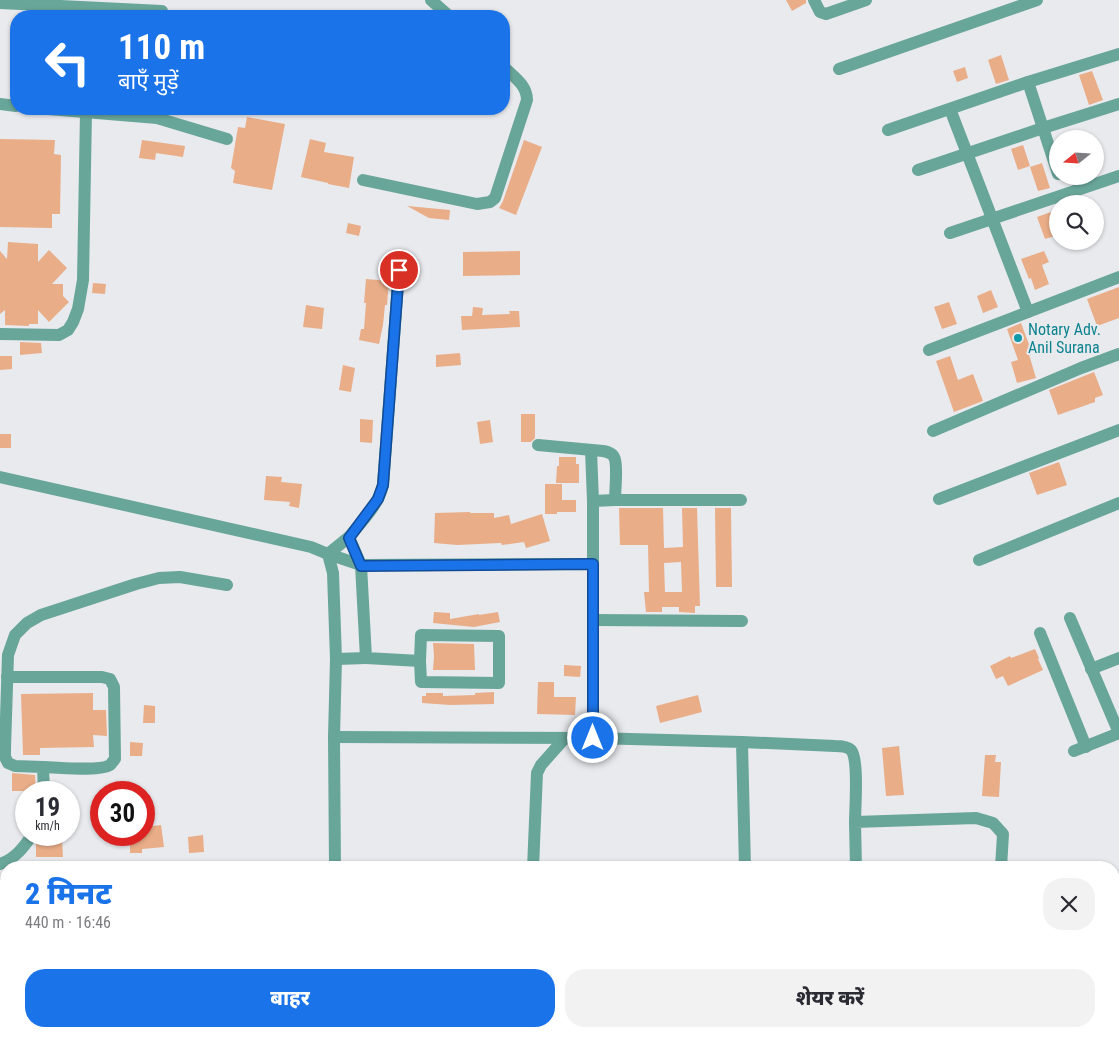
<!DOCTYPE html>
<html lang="hi">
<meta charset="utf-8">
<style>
:root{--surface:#fff;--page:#f2f2f3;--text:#2b2b33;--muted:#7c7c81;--accent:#1a73e8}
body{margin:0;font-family:"Roboto Condensed","Noto Sans Devanagari",sans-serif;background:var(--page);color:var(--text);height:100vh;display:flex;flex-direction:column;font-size:19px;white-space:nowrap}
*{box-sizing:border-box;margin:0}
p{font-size:16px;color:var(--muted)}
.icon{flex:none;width:28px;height:28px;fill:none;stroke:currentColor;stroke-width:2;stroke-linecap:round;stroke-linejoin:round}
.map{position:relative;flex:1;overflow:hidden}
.details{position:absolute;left:0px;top:861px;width:1120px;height:176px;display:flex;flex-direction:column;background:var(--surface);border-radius:20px 20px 0 0;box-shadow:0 1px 4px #0004}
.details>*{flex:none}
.banner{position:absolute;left:10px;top:10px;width:500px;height:105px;border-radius:20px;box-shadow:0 1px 4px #0004;background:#1a73e8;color:#fff;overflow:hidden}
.needle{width:32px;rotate:252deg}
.tools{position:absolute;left:1049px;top:130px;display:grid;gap:10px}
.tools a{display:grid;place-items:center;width:55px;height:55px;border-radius:50%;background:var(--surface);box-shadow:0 1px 4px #0004;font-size:25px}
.speed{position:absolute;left:15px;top:781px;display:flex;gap:10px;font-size:25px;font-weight:700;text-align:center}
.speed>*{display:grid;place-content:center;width:65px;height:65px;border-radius:50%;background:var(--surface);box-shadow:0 1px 4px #0004;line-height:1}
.speed small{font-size:12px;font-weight:400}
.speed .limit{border:8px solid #d22;background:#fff;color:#111}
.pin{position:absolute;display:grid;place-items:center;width:42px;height:42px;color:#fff;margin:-21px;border:2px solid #fff;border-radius:50%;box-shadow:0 1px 5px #0007}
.me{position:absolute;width:55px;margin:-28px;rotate:0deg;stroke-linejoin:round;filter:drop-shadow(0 0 4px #0008)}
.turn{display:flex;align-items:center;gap:18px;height:105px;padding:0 25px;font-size:22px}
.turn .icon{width:65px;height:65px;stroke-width:2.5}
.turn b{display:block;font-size:35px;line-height:42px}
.round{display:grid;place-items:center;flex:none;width:52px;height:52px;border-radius:20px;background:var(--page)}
.overview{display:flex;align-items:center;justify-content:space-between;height:85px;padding:0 25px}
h1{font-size:30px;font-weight:800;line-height:38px;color:var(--accent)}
.button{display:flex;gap:10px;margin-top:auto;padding:10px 25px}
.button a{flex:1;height:58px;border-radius:20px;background:var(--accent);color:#fff;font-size:20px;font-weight:800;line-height:58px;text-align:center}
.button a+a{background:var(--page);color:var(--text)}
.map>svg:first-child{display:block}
.building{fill:#e9ad88;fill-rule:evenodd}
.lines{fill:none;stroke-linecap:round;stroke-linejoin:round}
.minor{stroke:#69a69a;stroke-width:12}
.route-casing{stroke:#114b97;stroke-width:12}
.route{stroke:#1a73e8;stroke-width:9}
.culture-dot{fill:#0f9aa8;stroke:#e9eaee;stroke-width:2}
.labels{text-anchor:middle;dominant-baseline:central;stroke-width:4;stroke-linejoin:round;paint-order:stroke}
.culture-label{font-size:16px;fill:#0d838f;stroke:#e9eaee;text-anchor:start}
</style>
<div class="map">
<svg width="1119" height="1037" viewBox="0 0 1119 1037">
<rect width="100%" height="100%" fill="#e9eaee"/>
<g class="building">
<path d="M786 0H806V3L792 11Z"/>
<path d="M1001 55 1009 80 996 84 988 60Z"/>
<path d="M965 67 968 78 957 82 953 71Z"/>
<path d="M1092 71 1103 100 1089 105 1079 75Z"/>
<path d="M247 117 285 124 272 190 233 183 235 171 231 168 238 127 245 128Z"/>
<path d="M0 139 55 140 54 154 61 155 60 214H52V228L0 227Z"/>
<path d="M310 139 326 143 324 152 354 157 349 188 328 184V183L301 177Z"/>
<path d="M142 140 185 146 183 157 156 153 155 160 139 158Z"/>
<path d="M524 140 542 147 516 215 499 208 503 201Z"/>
<path d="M1023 145 1030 166 1018 170 1011 149Z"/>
<path d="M1042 163 1050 188 1038 191 1030 167Z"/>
<path d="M407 206 450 210 449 220 429 218Z"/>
<path d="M1051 212 1058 230V235L1045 239 1037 217Z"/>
<path d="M348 223 361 226 359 236 346 233Z"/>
<path d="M8 242 38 244V262L49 250 67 268 52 284H63V296L69 302 49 322 38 310V324H29V326L5 325V310L0 314V251L7 259Z"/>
<path d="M520 251V275L463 276V252Z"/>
<path d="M1044 251 1049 262 1042 265 1049 284 1035 290 1031 278 1029 279 1021 259Z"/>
<path d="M366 279 389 281 387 305H385L383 325 379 344 359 340 361 329H364L366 303H364Z"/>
<path d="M93 283 106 284 105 294 92 293Z"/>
<path d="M1119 287V318L1097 326 1087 299Z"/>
<path d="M991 290 998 307 983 313 977 296Z"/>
<path d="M949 302 957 324 942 329 934 307Z"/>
<path d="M306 305 324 308 322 329 303 327Z"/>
<path d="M473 307 483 308 482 315 510 314 509 311H519L520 327 462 330 461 316H472Z"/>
<path d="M1021 323 1031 350 1028 351 1036 378 1017 383 1011 362 1018 360 1007 329Z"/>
<path d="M20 342 41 343 42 353 20 355Z"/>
<path d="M460 353 461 365 436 367V355Z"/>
<path d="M0 356H12V369L0 370Z"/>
<path d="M950 356 958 380 973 374 983 401 954 412 936 361Z"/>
<path d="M343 365 355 368 351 392 339 390Z"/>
<path d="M1094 372 1103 395 1095 398V402L1058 415 1049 390Z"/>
<path d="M521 414H535V438L531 442H521Z"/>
<path d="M360 419 373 420 372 443 360 442Z"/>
<path d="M490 420 493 442 480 444 477 422Z"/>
<rect x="0" y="434" width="11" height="14"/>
<path d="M559 457H576V464H579V483H556L557 466H559Z"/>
<path d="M1059 462 1067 485 1037 495 1029 473Z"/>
<path d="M266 476 282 477 281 482 302 484 299 508 289 506 290 502 264 500Z"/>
<path d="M545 484H562V500H576V512H557V514H545Z"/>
<path d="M619 508H663L664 548 683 547 682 508H697L700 606H695V613L679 612V607H662V612H646L644 592H649L648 545H620ZM681 562 682 592H665L664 563Z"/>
<path d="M715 508H731L732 587H716Z"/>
<path d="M470 512V513H494V518L509 515 511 524 542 514 550 541 526 548 524 542 502 545 501 543 457 545 434 543 435 513Z"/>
<path d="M434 612 450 613V619L479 614V615L498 612 500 622 474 627 433 623Z"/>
<path d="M433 643 474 644 475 670H433L434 656Z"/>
<path d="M1035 649 1039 658 1038 659 1043 670 1008 686 1003 676 996 679 990 666 1010 656 1011 658Z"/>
<path d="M564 665 581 666 580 677 564 676Z"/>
<path d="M538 682H554V697H576L575 715 537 714Z"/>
<path d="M494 692V704L450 705 422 703V696H426V693H443V696L475 695V693Z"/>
<path d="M93 693V710H106L107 736 93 735 94 747 40 748V755H23L21 694Z"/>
<path d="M698 695 702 712 660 723 656 706Z"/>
<path d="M144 705 155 706V723H143Z"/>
<path d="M130 742 143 743 142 756H130Z"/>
<path d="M899 746 904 795 886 796 882 748Z"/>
<path d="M985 755H996L995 762H1001L999 797 982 796Z"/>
<path d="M12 773 35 775 36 791H12Z"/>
<path d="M161 825 164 847 142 849V853H130V835H146L145 827Z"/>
<path d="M203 835 204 852 189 853 188 837Z"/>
<path d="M62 839 63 857H36V844L39 840Z"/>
</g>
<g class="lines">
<g class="minor">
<path d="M431 0 449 16"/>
<path d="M814 0 820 12 826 14 866 0"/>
<path d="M0 3 162 11"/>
<path d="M839 69 1037 0"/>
<path d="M1028 82 1058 174"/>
<path d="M0 104 16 106"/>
<path d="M48 109 157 118 227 139"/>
<path d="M950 109 1028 312"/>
<path d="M888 130 1028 82 1119 54"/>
<path d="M918 170 1043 128 1119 104"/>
<path d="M363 180 477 204 490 202 495 198 527 100C527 85 514 77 504 67"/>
<path d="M950 233 1119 176"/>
<path d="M0 334 59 335 68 330 73 322 78 309 83 280 86 112"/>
<path d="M929 350 1119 277"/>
<path d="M933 431 1081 368 1119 354"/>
<path d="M538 445 603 451C608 452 612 453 614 457 618 464 615 491 615 500"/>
<path d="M591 450 593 501V738"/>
<path d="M0 477 311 547 328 554 333 573 336 659 334 737 335 868"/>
<path d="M939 499 1119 430"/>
<path d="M593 501 615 500H741"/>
<path d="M349 537C362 521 378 506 383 485L399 270"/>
<path d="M328 554 349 537 361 565 366 658 420 661 421 682 499 683V636L421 635 420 661"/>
<path d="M328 554 361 565 593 564"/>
<path d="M979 560 1119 503"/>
<path d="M1070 618 1119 733"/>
<path d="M593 620 742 621"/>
<path d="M1040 633 1086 747"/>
<path d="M336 659 366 658"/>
<path d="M1091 669 1119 658"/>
<path d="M7 677H102L110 679 114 687 115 759C114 760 111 764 110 765 99 772 57 767 43 767"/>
<path d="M334 737 593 738 742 742 745 868"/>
<path d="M742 742 835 746C840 746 847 746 851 750 859 759 855 809 855 822"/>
<path d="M1074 751 1119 733"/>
<path d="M44 792 43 767 15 766 8 763 5 757V748L8 655 15 635 27 623 41 615 136 584 159 578 180 577 227 585"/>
<path d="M0 864C15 859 24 847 32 835"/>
<path d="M533 868 537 773 541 765 565 738"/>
<path d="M856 868 855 822 976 818 993 823 1003 834 1001 868"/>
<path d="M0 884 6 885"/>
<path d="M0 959H6"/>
<path d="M337 1031V1037"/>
<path d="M98 1037V1031"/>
<path d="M575 1037V1031"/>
<path d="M745 1037V1031"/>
<path d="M996 1037V1031"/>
</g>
</g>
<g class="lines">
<g class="route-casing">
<path id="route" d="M399 270 383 485 378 499 349 538 361 566 593 564V738"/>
</g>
<use href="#route" class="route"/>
</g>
<circle class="culture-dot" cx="1018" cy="338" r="5"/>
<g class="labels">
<g class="culture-label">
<text x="1028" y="329">Notary Adv.<tspan x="1028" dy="18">Anil Surana</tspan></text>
</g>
</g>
</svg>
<div class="tools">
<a><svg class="needle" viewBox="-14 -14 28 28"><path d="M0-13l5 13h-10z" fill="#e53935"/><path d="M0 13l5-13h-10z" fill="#7c7c81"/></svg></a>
<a><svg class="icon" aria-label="search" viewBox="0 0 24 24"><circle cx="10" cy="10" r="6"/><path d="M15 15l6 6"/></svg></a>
</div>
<div class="speed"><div>19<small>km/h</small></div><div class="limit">30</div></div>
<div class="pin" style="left:399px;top:270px;background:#d93025"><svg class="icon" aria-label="arrive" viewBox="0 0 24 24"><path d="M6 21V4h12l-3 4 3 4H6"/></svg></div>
<svg class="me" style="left:593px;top:738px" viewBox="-20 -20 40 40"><circle r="17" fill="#1a73e8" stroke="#fff" stroke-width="3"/><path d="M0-11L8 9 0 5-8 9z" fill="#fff"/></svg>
<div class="banner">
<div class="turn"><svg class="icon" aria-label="left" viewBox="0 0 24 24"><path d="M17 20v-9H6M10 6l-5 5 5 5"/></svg><div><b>110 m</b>बाएँ मुड़ें</div></div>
</div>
<section class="details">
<div class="overview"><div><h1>2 मिनट</h1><p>440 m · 16:46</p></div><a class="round"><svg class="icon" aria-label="close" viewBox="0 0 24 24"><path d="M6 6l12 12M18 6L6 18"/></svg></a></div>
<div class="button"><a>बाहर</a><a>शेयर करें</a></div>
</section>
</div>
